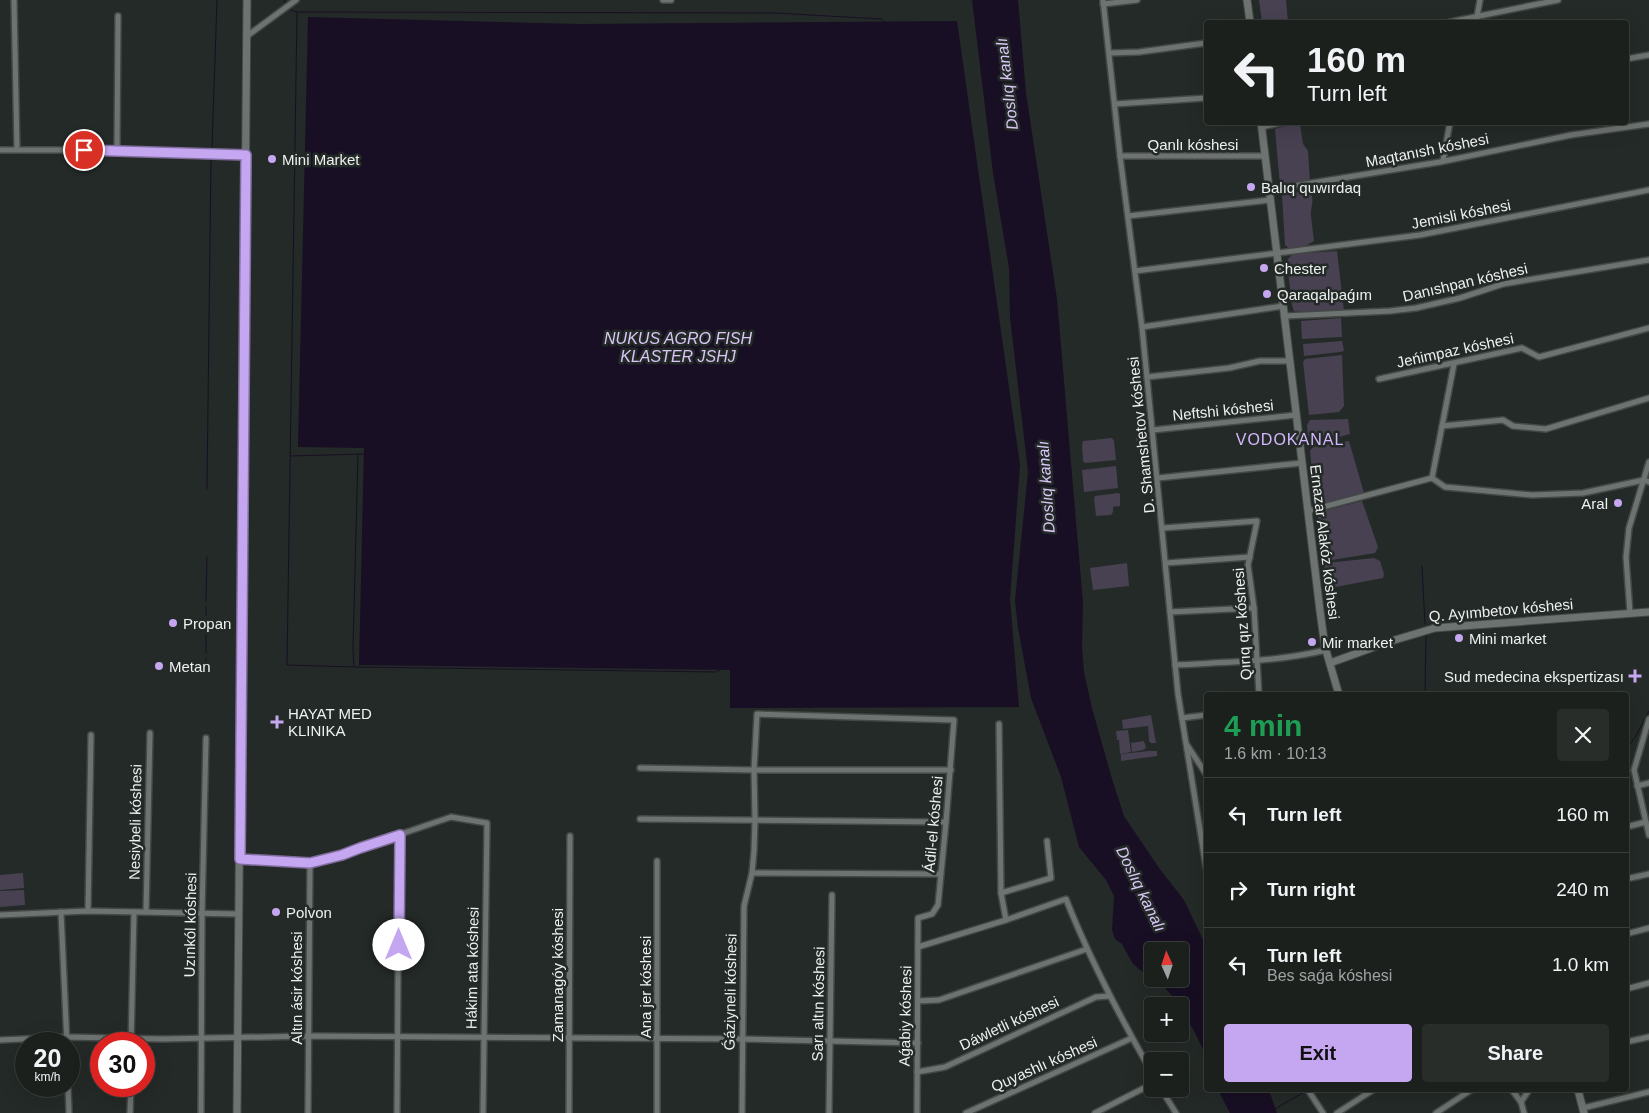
<!DOCTYPE html>
<meta charset="utf-8">
<style>
:root{--surface:#1b201d;--page:#282d2a;--text:#f1f3f6;--muted:#a0a3a4;--line:#393e3b;--accent:#c5a7f1}
body{margin:0;font-family:Arial,sans-serif;background:var(--page);color:var(--text);height:100vh;display:flex;flex-direction:column;font-size:19px;white-space:nowrap}
*{box-sizing:border-box;margin:0}
p{font-size:16px;color:var(--muted)}
.icon{flex:none;width:28px;height:28px;fill:none;stroke:currentColor;stroke-width:2;stroke-linecap:round;stroke-linejoin:round}
.map{position:relative;flex:1;overflow:hidden}
.side{position:absolute;left:1204px;top:692px;width:425px;height:400px;display:flex;flex-direction:column;background:var(--surface);border-radius:5px;box-shadow:0 5px 20px #0002,0 0 0 1px var(--line)}
.side>*{flex:none}
.hud{position:absolute;left:1204px;top:20px;width:425px;height:105px;border-radius:5px;box-shadow:0 5px 20px #0002,0 0 0 1px var(--line);background:#1b201d;color:var(--text);overflow:hidden}
.needle{width:32px;rotate:357deg}
.fabs{position:absolute;left:1144px;top:942px;display:grid;gap:10px}
.fabs a{display:grid;place-items:center;width:45px;height:45px;border-radius:5px;background:var(--surface);box-shadow:0 5px 20px #0002,0 0 0 1px var(--line);font-size:25px}
.speed{position:absolute;left:15px;top:1032px;display:flex;gap:10px;font-size:25px;font-weight:700;text-align:center}
.speed>*{display:grid;place-content:center;width:65px;height:65px;border-radius:50%;background:var(--surface);box-shadow:0 5px 20px #0002,0 0 0 1px var(--line);line-height:1}
.speed small{font-size:12px;font-weight:400}
.speed .limit{border:8px solid #d22;background:#fff;color:#111}
.pin{position:absolute;display:grid;place-items:center;width:42px;height:42px;color:#fff;margin:-21px;border:2px solid #fff;border-radius:50%;box-shadow:0 1px 5px #0007}
.me{position:absolute;width:55px;margin:-28px;rotate:0deg;stroke-linejoin:round;filter:drop-shadow(0 0 4px #0008)}
.turn{display:flex;align-items:center;gap:18px;height:105px;padding:0 20px;font-size:22px}
.turn .icon{width:65px;height:65px;stroke-width:2.5}
.turn b{display:block;font-size:35px;line-height:42px}
.round{display:grid;place-items:center;flex:none;width:52px;height:52px;border-radius:5px;background:var(--page)}
.overview{display:flex;align-items:center;justify-content:space-between;height:85px;padding:0 20px}
h1{font-size:30px;font-weight:700;line-height:38px;color:#1e9e55}
.primary-button{display:flex;gap:10px;margin-top:auto;padding:10px 20px}
.primary-button a{flex:1;height:58px;border-radius:5px;background:var(--accent);color:#111;font-size:20px;font-weight:700;line-height:58px;text-align:center}
.primary-button a+a{background:var(--page);color:var(--text)}
ul{padding:0;list-style:none}
li{display:flex;align-items:center;gap:15px;height:75px;padding:0 20px;border-top:1px solid var(--line)}
li div{flex:1}
li b{display:block;font-size:19px}
li em{font-style:normal}
.map>svg:first-child{display:block}
.green{fill:#474151}
.water{fill:#180f24}
.lines{fill:none;stroke-linecap:round;stroke-linejoin:round}
.stream{stroke:#180f24;stroke-width:1}
.street-casing{stroke:#444846;stroke-width:8}
.secondary-casing{stroke:#444846;stroke-width:9}
.street{stroke:#6d7370;stroke-width:5}
.secondary{stroke:#6d7370;stroke-width:7}
.route-casing{stroke:#806d9d;stroke-width:12}
.route{stroke:#c5a7f1;stroke-width:9}
.poi-dot{fill:#c5a7f1;stroke:#242a27;stroke-width:2}
.labels{text-anchor:middle;dominant-baseline:central;stroke-width:5;stroke-linejoin:round;paint-order:stroke}
.street-label{font-size:15px;fill:#edf1ef;stroke:#242a27}
.poi-label{font-size:15px;fill:#edf1ef;stroke:#242a27;text-anchor:start}
.water-label{font-size:16px;font-style:italic;fill:#dac6f8;stroke:#242a27}
.neighbourhood-label{font-size:16px;letter-spacing:1px;fill:#d4b8fd;stroke:#242a27}
</style>
<div class="map">
<svg width="1649" height="1113" viewBox="0 0 1649 1113">
<rect width="100%" height="100%" fill="#242a27"/>
<g class="green">
<path d="M1259 0H1286L1288 22H1262Z"/>
<path d="M1297 123 1300 124 1303 144 1308 151 1310 182 1280 186 1275 129Z"/>
<path d="M1307 190C1317 197 1310 207 1311 216 1312 225 1313 233 1314 241L1302 248 1291 250 1285 245 1282 195Z"/>
<path d="M1337 251 1344 311 1305 312 1294 311 1292 305 1287 263 1288 259 1293 254Z"/>
<path d="M1341 318 1342 337 1302 339 1301 321Z"/>
<path d="M1342 341 1344 351 1340 352 1304 356 1303 344Z"/>
<path d="M1342 355 1344 406 1339 412 1309 415 1303 362 1305 359Z"/>
<path d="M1348 419 1350 434 1311 445 1308 443 1307 425 1310 420Z"/>
<path d="M1150 436 1153 457 1140 458 1136 438Z"/>
<path d="M1112 438 1114 441 1116 460 1085 463 1083 461 1082 445 1083 441Z"/>
<path d="M1349 441 1364 493 1320 505 1315 501 1310 451 1313 447Z"/>
<path d="M1116 466 1118 488 1084 492 1082 470Z"/>
<path d="M1118 493 1120 494V506L1113 507V512L1111 515 1096 516 1094 498 1095 496Z"/>
<path d="M1362 501 1378 547 1375 553 1326 561 1321 557 1318 514 1320 512Z"/>
<path d="M1374 558 1380 561 1384 574 1383 578 1325 589 1323 570 1326 563Z"/>
<path d="M1127 563 1129 586 1093 590 1090 568Z"/>
<path d="M1151 715 1156 743H1151L1149 741 1148 726 1123 729 1122 720Z"/>
<path d="M1128 730 1131 752 1120 754 1119 740H1117L1116 731Z"/>
<path d="M1144 741 1146 748 1143 750 1132 752 1131 743Z"/>
<path d="M1149 751H1157V756L1121 761V754Z"/>
<path d="M23 873 24 888 0 890V875Z"/>
<path d="M24 890 25 905 0 907V891Z"/>
</g>
<g class="water">
<path d="M972 0H1018L1026 93 1057 299 1083 603 1082 647 1084 672 1092 708 1112 779 1124 816 1159 868 1184 900 1206 946V1058C1200 1038 1172 989 1155 979H1180V951H1152V977L1144 973 1133 964 1122 944 1115 939 1112 930 1114 896 1106 880 1079 847 1061 777 1031 698 1018 628 1015 600 1028 472 1010 317 1009 268 993 173Z"/>
<path d="M308 17 580 24 957 21 1020 465 1010 599 1019 707 730 708V670L359 665 364 448 298 447Z"/>
<path d="M1218 1090H1269L1277 1113H1230Z"/>
</g>
<g class="lines">
<g class="stream">
<path d="M284 0 285 3"/>
<path d="M291 10 297 12 775 13 881 19 886 23"/>
<path d="M297 13 287 665 353 667"/>
<path d="M212 147 217 0"/>
<path d="M358 454 353 649 354 667 716 672 720 670"/>
<path d="M291 456 365 454"/>
<path d="M207 489 211 158"/>
<path d="M1422 566 1425 624"/>
<path d="M206 601 207 557"/>
<path d="M206 615V607"/>
<path d="M206 627V623"/>
<path d="M206 653V632"/>
<path d="M206 658V674"/>
<path d="M1425 695 1426 636"/>
<path d="M1626 749 1636 736 1649 711"/>
<path d="M1275 1109 1304 1092"/>
</g>
<g class="street-casing">
<g id="street">
<path d="M14 0 17 150"/>
<path d="M663 0H671"/>
<path d="M1103 0 1120 156 1142 327 1178 694 1206 867"/>
<path d="M1103 4 1137 0"/>
<path d="M1450 22 1558 0"/>
<path d="M1476 22 1480 0"/>
<path d="M247 36 296 0"/>
<path d="M1110 53 1139 52 1206 43"/>
<path d="M1626 59 1649 55"/>
<path d="M1115 104 1206 98"/>
<path d="M1262 127 1284 122"/>
<path d="M0 150H117L246 155"/>
<path d="M117 150 118 16"/>
<path d="M1120 156H1265"/>
<path d="M1443 161 1450 122"/>
<path d="M1269 190 1440 162 1571 135 1649 124"/>
<path d="M1128 216 1270 200"/>
<path d="M1135 271 1420 235 1649 190"/>
<path d="M1285 316 1390 311 1416 308 1460 298 1503 284 1649 260"/>
<path d="M1142 327 1283 306"/>
<path d="M1147 377 1229 368 1260 361H1290"/>
<path d="M1379 379 1522 348 1539 357 1649 328"/>
<path d="M1442 426 1503 420 1513 426 1546 429 1649 398"/>
<path d="M1153 430 1296 415"/>
<path d="M1158 478 1302 463"/>
<path d="M1432 478 1454 364"/>
<path d="M1308 511 1432 478 1445 487 1532 495 1583 493 1644 480 1649 482"/>
<path d="M1163 528 1257 521 1248 565 1254 608 1259 695"/>
<path d="M1166 563 1250 557"/>
<path d="M1170 612 1254 608"/>
<path d="M1630 613 1626 557 1629 528 1649 462"/>
<path d="M1175 665C1225 662 1277 662 1326 650"/>
<path d="M1182 718 1206 715"/>
<path d="M1649 719 1634 770 1649 835"/>
<path d="M999 724 1001 893 1006 920"/>
<path d="M1187 745 1206 774"/>
<path d="M640 768 754 770H951"/>
<path d="M1637 786 1649 783"/>
<path d="M640 819 946 822"/>
<path d="M1626 827 1646 822"/>
<path d="M240 859 310 863 342 855 360 848 451 817 487 823 483 1113"/>
<path d="M752 873 941 874"/>
<path d="M1626 879 1649 874"/>
<path d="M1001 893 1051 878 1047 841"/>
<path d="M88 911 91 735"/>
<path d="M61 912 67 1044"/>
<path d="M146 912 150 733"/>
<path d="M0 915 88 911 239 914"/>
<path d="M1626 934 1649 928"/>
<path d="M918 947 1006 920 1066 899C1090 960 1120 1017 1152 1073"/>
<path d="M1626 989 1649 983"/>
<path d="M918 1001 939 1000 1087 949"/>
<path d="M0 1040 67 1037 163 1039 309 1036 742 1039 918 1043"/>
<path d="M1626 1042 1649 1037"/>
<path d="M131 1044 134 912"/>
<path d="M917 1072 945 1067 1096 997 1110 996"/>
<path d="M68 1086 69 1113"/>
<path d="M1161 1089 1176 1113"/>
<path d="M1308 1090 1323 1113"/>
<path d="M1512 1090 1521 1102 1524 1113"/>
<path d="M1521 1102 1529 1090"/>
<path d="M1583 1108 1649 1092"/>
<path d="M130 1113 131 1086"/>
<path d="M201 1113 202 913 206 738"/>
<path d="M308 1113 310 863"/>
<path d="M397 1113 399 835"/>
<path d="M569 1113 570 836"/>
<path d="M657 1113V861"/>
<path d="M742 1113 744 906 752 873 754 851 755 820 754 770 757 714 954 720 946 822 938 905 932 914 918 918 917 1113"/>
<path d="M829 1113 832 895"/>
<path d="M966 1113 1132 1038"/>
<path d="M1095 1113 1152 1084"/>
<path d="M1337 1113 1373 1090"/>
<path d="M1436 1113 1471 1090"/>
</g>
</g>
<g class="secondary-casing">
<g id="secondary">
<path d="M1247 0 1250 22"/>
<path d="M1261 122 1320 611 1325 647 1339 695"/>
<path d="M1330 663 1388 642 1435 628 1649 612"/>
<path d="M1578 1090 1584 1113"/>
<path d="M237 1113 247 0"/>
</g>
</g>
<use href="#street" class="street"/>
<use href="#secondary" class="secondary"/>
</g>
<g class="lines">
<g class="route-casing">
<path id="route" d="M84 150 246 155 240 859 310 863 342 855 360 848 400 835 399 945"/>
</g>
<use href="#route" class="route"/>
</g>
<g class="poi-dot">
<circle cx="272" cy="159" r="5"/>
<circle cx="1251" cy="187" r="5"/>
<circle cx="1264" cy="268" r="5"/>
<circle cx="1267" cy="294" r="5"/>
<circle cx="1618" cy="503" r="5"/>
<circle cx="173" cy="623" r="5"/>
<circle cx="1459" cy="638" r="5"/>
<circle cx="1312" cy="642" r="5"/>
<circle cx="159" cy="666" r="5"/>
<path d="M1632.5 668.5h5v5h5v5h-5v5h-5v-5h-5v-5h5z"/>
<path d="M274.5 714.5h5v5h5v5h-5v5h-5v-5h-5v-5h5z"/>
<circle cx="276" cy="912" r="5"/>
</g>
<g class="labels">
<g class="street-label">
<text x="1193" y="144">Qanlı kóshesi</text>
<text transform="translate(1427 150) rotate(-11)">Maqtanısh kóshesi</text>
<text transform="translate(1461 214) rotate(-11)">Jemisli kóshesi</text>
<text transform="translate(1465 282) rotate(-13)">Danıshpan kóshesi</text>
<text transform="translate(1455 350) rotate(-12)">Jeńimpaz kóshesi</text>
<text transform="translate(1223 410) rotate(-6)">Neftshi kóshesi</text>
<text transform="translate(1141 435) rotate(-96)">D. Shamshetov kóshesi</text>
<text transform="translate(1325 542) rotate(83)">Ernazar Alakóz kóshesi</text>
<text transform="translate(1501 610) rotate(-5)">Q. Ayımbetov kóshesi</text>
<text transform="translate(1242 624) rotate(-94)">Qırıq qız kóshesi</text>
<text transform="translate(135 822) rotate(-89)">Nesiybeli kóshesi</text>
<text transform="translate(933 824) rotate(-85)">Ádil-el kóshesi</text>
<text transform="translate(190 925) rotate(-89)">Uzınkól kóshesi</text>
<text transform="translate(472 968) rotate(-89)">Hákim ata kóshesi</text>
<text transform="translate(557 975) rotate(-90)">Zamanagóy kóshesi</text>
<text transform="translate(645 987) rotate(-90)">Ana jer kóshesi</text>
<text transform="translate(296 988) rotate(-90)">Altın ásir kóshesi</text>
<text transform="translate(730 992) rotate(-89)">Ǵáziyneli kóshesi</text>
<text transform="translate(818 1004) rotate(-89)">Sarı altın kóshesi</text>
<text transform="translate(905 1016) rotate(-89)">Aǵabiy kóshesi</text>
<text transform="translate(1009 1023) rotate(-25)">Dáwletli kóshesi</text>
<text transform="translate(1044 1064) rotate(-24)">Quyashlı kóshesi</text>
</g>
<g class="poi-label">
<text x="282" y="159">Mini Market</text>
<text x="1261" y="187">Balıq quwırdaq</text>
<text x="1274" y="268">Chester</text>
<text x="1277" y="294">Qaraqalpaǵım</text>
<text x="1608" y="503" text-anchor="end">Aral</text>
<text x="183" y="623">Propan</text>
<text x="1469" y="638">Mini market</text>
<text x="1322" y="642">Mir market</text>
<text x="169" y="666">Metan</text>
<text x="1624" y="676" text-anchor="end">Sud medecina ekspertizası</text>
<text x="288" y="713">HAYAT MED<tspan x="288" dy="17">KLINIKA</tspan></text>
<text x="286" y="912">Polvon</text>
</g>
<g class="water-label">
<text transform="translate(1007 84) rotate(-97)">Doslıq kanalı</text>
<text x="678" y="338">NUKUS AGRO FISH<tspan x="678" dy="18">KLASTER JSHJ</tspan></text>
<text transform="translate(1046 487) rotate(-94)">Doslıq kanalı</text>
<text transform="translate(1141 889) rotate(64)">Doslıq kanalı</text>
</g>
<g class="neighbourhood-label">
<text x="1290" y="439">VODOKANAL</text>
</g>
</g>
</svg>
<div class="fabs">
<a><svg class="needle" viewBox="-14 -14 28 28"><path d="M0-13l5 13h-10z" fill="#e53935"/><path d="M0 13l5-13h-10z" fill="#a0a3a4"/></svg></a>
<a>+</a>
<a>−</a>
</div>
<div class="speed"><div>20<small>km/h</small></div><div class="limit">30</div></div>
<div class="pin" style="left:84px;top:150px;background:#d93025"><svg class="icon" aria-label="arrive" viewBox="0 0 24 24"><path d="M6 21V4h12l-3 4 3 4H6"/></svg></div>
<svg class="me" style="left:399px;top:945px" viewBox="-20 -20 40 40"><circle r="19" fill="#fff"/><path d="M0-13L10 11 0 6-10 11z" fill="#c5a7f1"/></svg>
<div class="hud">
<div class="turn"><svg class="icon" aria-label="left" viewBox="0 0 24 24"><path d="M17 20v-9H6M10 6l-5 5 5 5"/></svg><div><b>160 m</b>Turn left</div></div>
</div>
<section class="side">
<div class="overview"><div><h1>4 min</h1><p>1.6 km · 10:13</p></div><a class="round"><svg class="icon" aria-label="close" viewBox="0 0 24 24"><path d="M6 6l12 12M18 6L6 18"/></svg></a></div>
<ul>
<li><svg class="icon" aria-label="left" viewBox="0 0 24 24"><path d="M17 20v-9H6M10 6l-5 5 5 5"/></svg><div><b>Turn left</b></div><em>160 m</em></li>
<li><svg class="icon" aria-label="right" viewBox="0 0 24 24"><path d="M7 20v-9h11M14 6l5 5-5 5"/></svg><div><b>Turn right</b></div><em>240 m</em></li>
<li><svg class="icon" aria-label="left" viewBox="0 0 24 24"><path d="M17 20v-9H6M10 6l-5 5 5 5"/></svg><div><b>Turn left</b><p>Bes saǵa kóshesi</p></div><em>1.0 km</em></li>
</ul>
<div class="primary-button"><a>Exit</a><a>Share</a></div>
</section>
</div>
